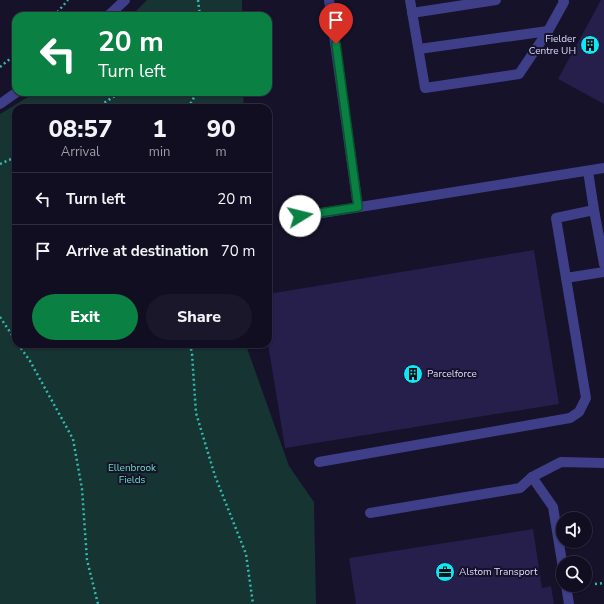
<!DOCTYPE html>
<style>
:root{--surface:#100e20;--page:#191729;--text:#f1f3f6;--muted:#9c9ca5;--line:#302e3e;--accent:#0b8043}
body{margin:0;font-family:"Nunito Sans",sans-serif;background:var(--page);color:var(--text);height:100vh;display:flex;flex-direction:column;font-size:15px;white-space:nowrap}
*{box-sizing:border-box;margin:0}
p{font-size:13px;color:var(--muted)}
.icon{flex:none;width:22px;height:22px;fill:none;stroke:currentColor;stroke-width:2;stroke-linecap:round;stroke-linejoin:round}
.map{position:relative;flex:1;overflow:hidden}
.sheet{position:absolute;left:12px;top:104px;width:260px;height:244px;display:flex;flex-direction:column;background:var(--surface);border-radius:12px;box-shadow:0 1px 3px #0004,0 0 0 1px var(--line)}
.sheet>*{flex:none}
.top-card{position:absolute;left:12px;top:12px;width:260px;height:84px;border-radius:12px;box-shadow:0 1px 3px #0004,0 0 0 1px var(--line);background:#0b8043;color:#fff;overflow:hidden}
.buttons{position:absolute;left:556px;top:512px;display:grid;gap:8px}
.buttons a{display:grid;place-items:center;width:36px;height:36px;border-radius:50%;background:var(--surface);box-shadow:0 1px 3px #0004,0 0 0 1px var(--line);font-size:20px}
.pin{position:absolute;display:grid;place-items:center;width:34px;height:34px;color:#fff;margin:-41px -17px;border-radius:50% 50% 50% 0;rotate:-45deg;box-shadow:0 0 4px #0007}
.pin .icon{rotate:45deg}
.me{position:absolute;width:44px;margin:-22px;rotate:81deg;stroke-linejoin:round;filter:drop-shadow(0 0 3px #0008)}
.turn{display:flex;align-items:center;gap:14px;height:84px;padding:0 20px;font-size:18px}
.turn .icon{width:52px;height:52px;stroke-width:2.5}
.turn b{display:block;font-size:28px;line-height:34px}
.eta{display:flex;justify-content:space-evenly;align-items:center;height:68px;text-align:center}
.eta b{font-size:24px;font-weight:800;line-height:28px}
.button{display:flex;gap:8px;margin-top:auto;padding:8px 20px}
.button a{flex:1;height:46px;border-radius:24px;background:var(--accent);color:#fff;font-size:16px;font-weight:800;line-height:46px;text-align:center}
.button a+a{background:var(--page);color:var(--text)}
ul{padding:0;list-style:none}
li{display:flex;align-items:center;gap:12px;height:52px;padding:0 20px;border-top:1px solid var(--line)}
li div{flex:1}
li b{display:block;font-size:15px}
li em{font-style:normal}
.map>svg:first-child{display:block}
.green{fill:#153432}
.building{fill:#261e4b}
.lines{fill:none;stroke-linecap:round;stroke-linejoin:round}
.path{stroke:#34baae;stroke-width:2.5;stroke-dasharray:2 3;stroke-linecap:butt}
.minor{stroke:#3f3e88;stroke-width:10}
.route-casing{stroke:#07532c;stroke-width:10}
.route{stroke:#0b8043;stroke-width:7}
.labels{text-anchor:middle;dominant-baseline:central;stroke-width:4;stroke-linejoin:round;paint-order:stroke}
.poi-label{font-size:10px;fill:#dfdcfe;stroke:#15122a;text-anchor:start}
.park-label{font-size:10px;fill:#68debd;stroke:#15122a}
</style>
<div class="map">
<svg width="604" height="604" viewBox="0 0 604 604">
<rect width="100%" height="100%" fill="#15122a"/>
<g class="green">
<path d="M147 0H242V16H131Z"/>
<path d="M36 92H243L244 108H16V344H247V348L289 466 314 502 316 604H0V114Z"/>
</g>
<g class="building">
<path d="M601 0H604V104L558 79Z"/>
<path d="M534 250 559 404 285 448 268 344V294Z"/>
<path d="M533 529 542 588 551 586 554 604H356L349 558Z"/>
</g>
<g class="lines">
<g class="path">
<path d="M198 0 200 16"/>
<path d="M54 16 68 0"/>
<path d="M0 67 16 54"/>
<path d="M96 108 121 92"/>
<path d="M188 108 197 92"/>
<path d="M0 164 16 157"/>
<path d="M0 317 16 341"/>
<path d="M18 344 30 361 73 439 82 489 87 560 98 604"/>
<path d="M190 344 192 354 196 413 215 476 246 554 253 604"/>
<path d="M595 584 604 583"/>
</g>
<g class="minor">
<path d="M329 0 358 207"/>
<path d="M410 0 425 88 519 74 548 31 564 2 563 0"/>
<path d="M412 13 496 0"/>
<path d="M108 16 125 0"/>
<path d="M419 49 548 31"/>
<path d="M0 104 17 92"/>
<path d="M588 171 594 210"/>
<path d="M285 219 604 168"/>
<path d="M566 278 604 272"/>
<path d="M319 462 570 418 579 412 586 398 556 218 594 210 604 264"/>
<path d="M532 477 553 507 563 568"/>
<path d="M370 513 520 488 532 477 561 462 604 463"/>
<path d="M566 585 569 604"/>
</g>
</g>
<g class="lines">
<g class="route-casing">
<path id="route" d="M300 216 358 207 336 44"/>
</g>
<use href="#route" class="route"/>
</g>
<defs>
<g id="building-disc" transform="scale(1)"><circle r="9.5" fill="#0ee7f8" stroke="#15122a"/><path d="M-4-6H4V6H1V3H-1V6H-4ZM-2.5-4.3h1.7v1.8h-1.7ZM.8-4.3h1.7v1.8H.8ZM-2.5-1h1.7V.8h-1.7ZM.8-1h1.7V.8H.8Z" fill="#111"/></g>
<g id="office-disc" transform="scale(1)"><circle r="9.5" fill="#0ee7f8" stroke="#15122a"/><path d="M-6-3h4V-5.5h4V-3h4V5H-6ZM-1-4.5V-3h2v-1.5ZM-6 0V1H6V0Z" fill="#111"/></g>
</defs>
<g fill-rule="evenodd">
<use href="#building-disc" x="590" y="45"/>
<use href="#building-disc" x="413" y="374"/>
<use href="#office-disc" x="445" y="572"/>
</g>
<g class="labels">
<g class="poi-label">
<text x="576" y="39" text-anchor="end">Fielder<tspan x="576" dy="12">Centre UH</tspan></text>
<text x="427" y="374">Parcelforce</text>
<text x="459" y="572">Alstom Transport</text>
</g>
<g class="park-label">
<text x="132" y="468">Ellenbrook<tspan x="132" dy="12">Fields</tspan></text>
</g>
</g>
</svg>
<div class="buttons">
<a><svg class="icon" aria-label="sound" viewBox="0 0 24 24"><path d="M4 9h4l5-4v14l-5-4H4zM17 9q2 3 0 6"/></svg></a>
<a><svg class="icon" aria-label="search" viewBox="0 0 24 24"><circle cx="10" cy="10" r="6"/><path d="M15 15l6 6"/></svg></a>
</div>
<div class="pin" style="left:336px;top:44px;background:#d93025"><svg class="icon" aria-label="arrive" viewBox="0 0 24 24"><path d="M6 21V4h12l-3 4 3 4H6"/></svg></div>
<svg class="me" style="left:300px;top:216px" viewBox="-20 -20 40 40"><circle r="19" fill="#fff"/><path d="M0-13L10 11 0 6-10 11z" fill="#0b8043"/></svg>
<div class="top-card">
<div class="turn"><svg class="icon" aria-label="left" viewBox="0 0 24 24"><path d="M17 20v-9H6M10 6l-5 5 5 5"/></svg><div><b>20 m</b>Turn left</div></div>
</div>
<section class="sheet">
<div class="eta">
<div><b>08:57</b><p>Arrival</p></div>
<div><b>1</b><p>min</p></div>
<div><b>90</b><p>m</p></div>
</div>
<ul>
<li><svg class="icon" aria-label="left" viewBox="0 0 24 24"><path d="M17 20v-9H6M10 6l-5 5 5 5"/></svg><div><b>Turn left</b></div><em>20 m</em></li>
<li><svg class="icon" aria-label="arrive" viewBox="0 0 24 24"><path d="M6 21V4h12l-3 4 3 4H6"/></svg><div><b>Arrive at destination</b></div><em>70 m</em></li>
</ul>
<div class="button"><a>Exit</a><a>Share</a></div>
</section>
</div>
